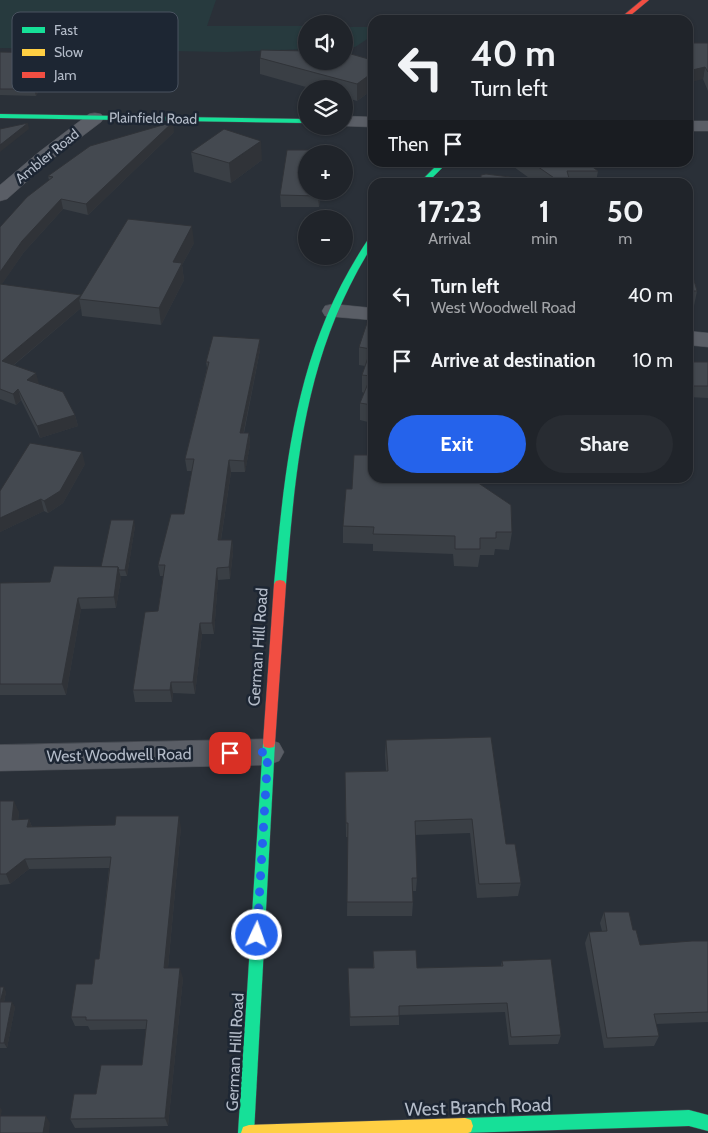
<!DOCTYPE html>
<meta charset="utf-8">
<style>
:root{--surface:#20242a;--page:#282c32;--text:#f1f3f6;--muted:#a2a4a8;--line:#3d4147;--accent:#2563eb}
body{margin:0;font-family:Cabin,sans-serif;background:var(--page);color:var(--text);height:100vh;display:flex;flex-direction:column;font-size:19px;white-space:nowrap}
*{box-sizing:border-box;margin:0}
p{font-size:16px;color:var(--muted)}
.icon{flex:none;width:28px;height:28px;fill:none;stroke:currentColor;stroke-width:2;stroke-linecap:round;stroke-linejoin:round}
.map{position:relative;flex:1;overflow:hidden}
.sheet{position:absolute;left:368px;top:178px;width:325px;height:305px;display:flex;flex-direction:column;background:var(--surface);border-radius:15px;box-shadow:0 1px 4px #0004,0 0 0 1px var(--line)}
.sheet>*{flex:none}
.banner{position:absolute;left:368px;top:15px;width:325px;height:152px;border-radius:15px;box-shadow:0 1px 4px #0004,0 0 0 1px var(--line);background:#20242a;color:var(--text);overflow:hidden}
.buttons{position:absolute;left:298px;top:15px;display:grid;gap:10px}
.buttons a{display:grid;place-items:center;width:55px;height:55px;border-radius:50%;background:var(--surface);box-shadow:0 1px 4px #0004,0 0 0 1px var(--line);font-size:25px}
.pin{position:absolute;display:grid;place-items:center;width:42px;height:42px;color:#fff;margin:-21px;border-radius:10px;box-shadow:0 2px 8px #0006}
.me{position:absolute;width:55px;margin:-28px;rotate:3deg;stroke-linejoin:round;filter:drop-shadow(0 0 4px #0008)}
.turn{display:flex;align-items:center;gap:18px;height:105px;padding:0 20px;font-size:22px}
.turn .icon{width:65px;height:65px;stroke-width:2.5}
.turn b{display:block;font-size:35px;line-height:42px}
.then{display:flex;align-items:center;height:48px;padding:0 20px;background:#0003;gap:10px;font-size:19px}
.eta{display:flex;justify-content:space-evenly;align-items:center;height:85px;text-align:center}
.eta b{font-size:30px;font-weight:700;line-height:35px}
.action{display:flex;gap:10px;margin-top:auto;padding:10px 20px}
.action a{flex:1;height:58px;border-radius:30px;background:var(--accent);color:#fff;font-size:20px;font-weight:700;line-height:58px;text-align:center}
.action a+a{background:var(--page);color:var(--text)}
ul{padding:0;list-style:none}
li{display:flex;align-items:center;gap:15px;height:65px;padding:0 20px}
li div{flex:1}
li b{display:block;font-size:19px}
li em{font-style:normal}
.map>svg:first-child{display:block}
.green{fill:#273a3e}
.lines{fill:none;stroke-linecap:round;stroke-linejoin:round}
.street-casing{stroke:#484c53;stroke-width:1}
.fast-casing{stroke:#484c53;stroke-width:1}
.slow-casing{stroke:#484c53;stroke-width:1}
.jam-casing{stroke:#484c53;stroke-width:1}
.street{fill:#5a5e66;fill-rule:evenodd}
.fast{fill:#16e098;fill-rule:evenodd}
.slow{fill:#ffcf43;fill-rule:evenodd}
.jam{fill:#f24e42;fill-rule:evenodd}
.wall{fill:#3a3f45}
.shaded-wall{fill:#303338}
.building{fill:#444950;stroke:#303338}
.route{stroke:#2563eb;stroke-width:9;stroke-dasharray:0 16.2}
.labels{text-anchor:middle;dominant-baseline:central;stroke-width:5;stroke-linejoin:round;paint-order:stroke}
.far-street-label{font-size:14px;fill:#b4bcc9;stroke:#1d2633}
.street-label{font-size:16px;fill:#b4bcc9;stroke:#1d2633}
.near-street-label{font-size:19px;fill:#b4bcc9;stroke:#1d2633}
.key{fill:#1d2633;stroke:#4a5360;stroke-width:1}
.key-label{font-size:14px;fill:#b4bcc9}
</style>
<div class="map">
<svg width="708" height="1133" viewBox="0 0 708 1133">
<rect width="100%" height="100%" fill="#2a3038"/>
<g class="green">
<path d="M0 0H216L207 26H306V49L226 52 0 48Z"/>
<path d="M344 27H372V36L355 47 344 48Z"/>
</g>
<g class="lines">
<g class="street-casing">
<g id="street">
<path d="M95 113 101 114 104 118 101 122 51 160 7 199 0 201V185L39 152 89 114Z"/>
<path d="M344 116 372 117V127L344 126Z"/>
<rect x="688" y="121" width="20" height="10"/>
<path d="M333 304 372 308V320L325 316 322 311 325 306Z"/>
<path d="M688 331 708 333V347L688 345Z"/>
<path d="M268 739 279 743 284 752 279 761 268 765 0 771V745Z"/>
</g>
</g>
<g class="fast-casing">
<g id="fast">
<path d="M0 114 306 119V123L0 118Z"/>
<path d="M440 162H448L428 182H420Z"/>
<path d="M369 238H372V246C305 354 296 460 286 584L284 587H276L274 584C286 457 296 347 369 238Z"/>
<path d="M269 738 274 739 275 743 254 1133H238L263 743 264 739Z"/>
<path d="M689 1110 708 1115V1131L689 1126 462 1133 459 1132 457 1126 459 1120 465 1118Z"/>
</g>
</g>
<g class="slow-casing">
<path id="slow" d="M465 1118 471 1120 473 1126 471 1132 468 1133H241L243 1127 249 1125Z"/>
</g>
<g class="jam-casing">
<g id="jam">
<path d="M642 0H649L625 20H618Z"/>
<path d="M280 580 284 581 286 584 275 743 274 747 269 748 264 747 263 743 274 584 276 581Z"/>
</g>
</g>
<use href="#street" class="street"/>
<use href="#fast" class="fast"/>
<use href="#slow" class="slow"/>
<use href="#jam" class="jam"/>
</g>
<g class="wall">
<path d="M708 43V91L703 79Z"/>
<path d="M0 52 53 53 54 60 36 96 0 95Z"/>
<path d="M260 58 372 60V90L357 101 344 97V89H313L260 74Z"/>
<path d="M174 132 88 215 63 209 24 252 1 285 81 295 194 243 182 265 184 280 161 325 82 316 81 308 14 365 39 384H38L75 415 78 426 40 438 21 400 16 405 0 399V227L49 180 48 176Z"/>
<path d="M191 152 262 160 231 183 194 172Z"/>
<path d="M507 162H586L598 171 596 182H480L481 175 532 180Z"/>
<path d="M306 191H321L319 207H281L280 195Z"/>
<path d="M688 259 697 291 694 306H688Z"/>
<path d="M372 320V423L360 420V403L364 393 362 392V375L365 366 359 365V347Z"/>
<path d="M260 339V350L244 433H249L250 445 245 472H231L221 540H232L233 552 230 579 218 580 214 634H202L195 694 173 693 172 702H135L133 690 158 611 163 576H160L158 565 184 514 192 471H187L185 459 207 368 206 362Z"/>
<path d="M688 362H708V398L688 397Z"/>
<path d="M85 464 63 503 48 513 44 511 0 532V491Z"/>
<path d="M135 526 127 576H120L121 578 116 608 81 609 66 695H0V583L50 582 101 567Z"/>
<path d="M343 526 512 532 509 550 495 549 494 555H480L478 567 454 566 453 554 373 551V544L343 543Z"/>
<path d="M386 740 506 844 521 883 518 896 477 898 470 833 415 835 417 878 416 891H413V902L412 916H347L348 837H346L345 772 386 771 385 755Z"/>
<path d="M0 801 19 812 18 820 29 819 32 827H181L168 968 183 978 168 1126 75 1128 70 1119 96 1094 142 1065 146 1029 90 1030 88 1026H75L71 1017 92 984 99 959 109 868 29 869 10 884 0 885Z"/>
<path d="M604 912 633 930 640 945 708 941V1022L656 1024 659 1036 654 1046 604 1048 585 943 589 932 602 931 600 923Z"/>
<path d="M373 951 417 968 501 966 502 961 561 1035 558 1044 509 1045 505 1012 399 1015V1025L350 1026 348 968H373Z"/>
<path d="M0 987 6 992 4 1002 15 1007 7 1048H0Z"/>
</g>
<g class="shaded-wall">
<path d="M53 53 54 60 36 96 34 89Z"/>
<path d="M705 67 703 79 688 83V71Z"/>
<path d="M372 73V90L357 101V84Z"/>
<path d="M173 122 174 132 88 215 86 204Z"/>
<path d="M28 123 29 129 0 152V145Z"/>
<path d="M261 141 262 160 231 183 229 163Z"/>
<path d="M319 191H321L319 207 318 196Z"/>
<path d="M61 199 63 209 24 252 0 287V272L22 241Z"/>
<path d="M192 226 194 243 182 265 184 280 161 325 159 308 173 262Z"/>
<path d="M81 295 79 299 81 308 5 372 2 361Z"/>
<path d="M260 339V350L241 445 240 433Z"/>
<path d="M36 373 39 384 30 392 27 380Z"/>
<path d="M18 389 21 400 16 405 13 394Z"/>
<path d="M75 415 78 426 40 438 37 426Z"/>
<path d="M249 433 250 445 245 472 244 461Z"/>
<path d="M82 452 85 464 63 503 48 513 44 501Z"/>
<path d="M229 460 231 472 219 552 218 540Z"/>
<path d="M41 499 44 511 0 532V518Z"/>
<path d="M134 520 135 526 127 576 125 570Z"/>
<path d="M232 540 233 552 230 579 229 567Z"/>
<path d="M118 567 121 578 116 608 114 597Z"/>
<path d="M217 568 218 580 214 634 212 623Z"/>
<path d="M78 598 81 609 66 695 62 684Z"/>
<path d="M200 623 202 634 195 694 193 682Z"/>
<path d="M171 682 173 693 172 702 170 690Z"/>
<path d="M14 801 19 812 17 831 12 820Z"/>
<path d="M179 816 181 827 167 978 164 968Z"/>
<path d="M29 819 33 830 27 827Z"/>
<path d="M25 859 29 869 10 884 6 874Z"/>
<path d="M180 968 183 978 168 1126 165 1118Z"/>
<path d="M4 987 6 992 3 1007 0 1002Z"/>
<path d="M12 1002 15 1007 7 1048 4 1043Z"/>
<path d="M0 1107 2 1110 0 1122Z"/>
<path d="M46 1116 50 1123 49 1133H43Z"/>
</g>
<g class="building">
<path d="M688 43H708V72L705 67 688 71Z"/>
<path d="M261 50 306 51V61H344V52L372 60V73L357 84 260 58Z"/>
<path d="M0 52 53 53 34 89H0Z"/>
<path d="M173 122 86 204 61 199 22 241 0 272V227L27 197 53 177 48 176 90 146Z"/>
<path d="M28 123 0 145V129Z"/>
<path d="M224 129 261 141 229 163 191 152Z"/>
<path d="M287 150H324V154H306V191H319L318 196 280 195Z"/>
<path d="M531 162H586L598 171H567L570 182H560Z"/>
<path d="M486 174 541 181V182H481V175Z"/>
<path d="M128 219 192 226 173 262 182 263 159 308 79 299Z"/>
<path d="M688 259 697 291H688Z"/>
<path d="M0 284 81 295 2 361 36 373 27 380 63 392 75 415 37 426 18 389 13 394 0 389Z"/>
<path d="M368 320H372V405L360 403 371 376 362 375 371 349 359 347Z"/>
<path d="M213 336 260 339 240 433H249L244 461 229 460 218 540H232L229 567 217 568 212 623H200L193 682H171L170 690H133L145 612 158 611 165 565H158L171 514H184L194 459H185L209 362H206Z"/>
<rect x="688" y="362" width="20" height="24"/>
<path d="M30 443 82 452 60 491 44 501 41 499 0 518V491Z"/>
<path d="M354 455H372V478H471L511 505 512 532H496V538H480V549H455V536L373 534 374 527 343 526 346 489H352Z"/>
<path d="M111 520H134L125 570H119L118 567H101Z"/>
<path d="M54 566 118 567 114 597 78 598 62 684H0V583L50 582Z"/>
<path d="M491 737 506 844H515L521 883 479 884 472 819 415 821 417 878H412L413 902H347L348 823H346L345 772 388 771 386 740Z"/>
<path d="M0 801H14L12 820 29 819 27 827 115 825 116 816H179L164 968H180L165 1118 70 1119 74 1094H96L101 1065H142L147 1020H86V1017H71L76 984H92L95 959H99L111 857 25 859 6 874H0Z"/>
<path d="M604 912H629L633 930H636L640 945 692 941H708V1012L654 1014 659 1036 607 1038 589 932 607 931Z"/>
<path d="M416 950 417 968 503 966 502 961 551 959 561 1035 511 1037 507 1003 399 1006V1016L350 1017 348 968H374L373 951Z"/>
<path d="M0 987H4L0 1002H12L4 1043H0Z"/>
<path d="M0 1116H46L43 1133H0Z"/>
</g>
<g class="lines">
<path class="route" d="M230 753 268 752 257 935"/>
</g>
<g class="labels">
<g class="far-street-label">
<text transform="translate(153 118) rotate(1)">Plainfield Road</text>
<text transform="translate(47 156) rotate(-39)">Ambler Road</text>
</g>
<g class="street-label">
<text transform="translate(258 647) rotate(-86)">German Hill Road</text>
<text transform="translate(119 755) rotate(-1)">West Woodwell Road</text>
<text transform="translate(235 1052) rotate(-87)">German Hill Road</text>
</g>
<g class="near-street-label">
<text transform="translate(478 1107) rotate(-2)">West Branch Road</text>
</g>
</g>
<rect x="12" y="12" width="166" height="80" rx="8" class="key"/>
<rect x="22" y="27" width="23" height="6" fill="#16e098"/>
<rect x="22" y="49" width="23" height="7" fill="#ffcf43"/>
<rect x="22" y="72" width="23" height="6" fill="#f24e42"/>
<g class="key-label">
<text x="54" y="35">Fast</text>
<text x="54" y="57">Slow</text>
<text x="54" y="80">Jam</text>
</g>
</svg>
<div class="buttons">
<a><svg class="icon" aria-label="sound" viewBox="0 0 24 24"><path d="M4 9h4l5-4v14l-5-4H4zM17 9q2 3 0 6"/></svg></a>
<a><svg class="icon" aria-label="layers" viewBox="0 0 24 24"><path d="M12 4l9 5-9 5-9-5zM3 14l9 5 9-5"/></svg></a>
<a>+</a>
<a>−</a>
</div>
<div class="pin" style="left:230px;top:753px;background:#d93025"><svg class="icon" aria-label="arrive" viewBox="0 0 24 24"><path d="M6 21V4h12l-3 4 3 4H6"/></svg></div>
<svg class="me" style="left:257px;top:935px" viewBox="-20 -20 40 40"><circle r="17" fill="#2563eb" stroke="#fff" stroke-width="3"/><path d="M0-11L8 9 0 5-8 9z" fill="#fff"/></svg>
<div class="banner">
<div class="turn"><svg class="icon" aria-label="left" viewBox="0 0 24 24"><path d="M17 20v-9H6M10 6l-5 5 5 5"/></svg><div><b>40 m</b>Turn left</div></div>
<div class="then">Then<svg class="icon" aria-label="arrive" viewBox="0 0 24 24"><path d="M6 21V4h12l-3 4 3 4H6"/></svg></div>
</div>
<section class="sheet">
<div class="eta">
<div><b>17:23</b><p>Arrival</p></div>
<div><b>1</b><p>min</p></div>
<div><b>50</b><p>m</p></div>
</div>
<ul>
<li><svg class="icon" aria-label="left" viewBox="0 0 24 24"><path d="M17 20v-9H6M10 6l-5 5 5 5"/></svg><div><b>Turn left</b><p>West Woodwell Road</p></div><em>40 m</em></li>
<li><svg class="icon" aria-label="arrive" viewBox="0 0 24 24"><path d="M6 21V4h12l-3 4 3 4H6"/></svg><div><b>Arrive at destination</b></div><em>10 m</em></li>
</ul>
<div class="action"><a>Exit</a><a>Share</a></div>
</section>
</div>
